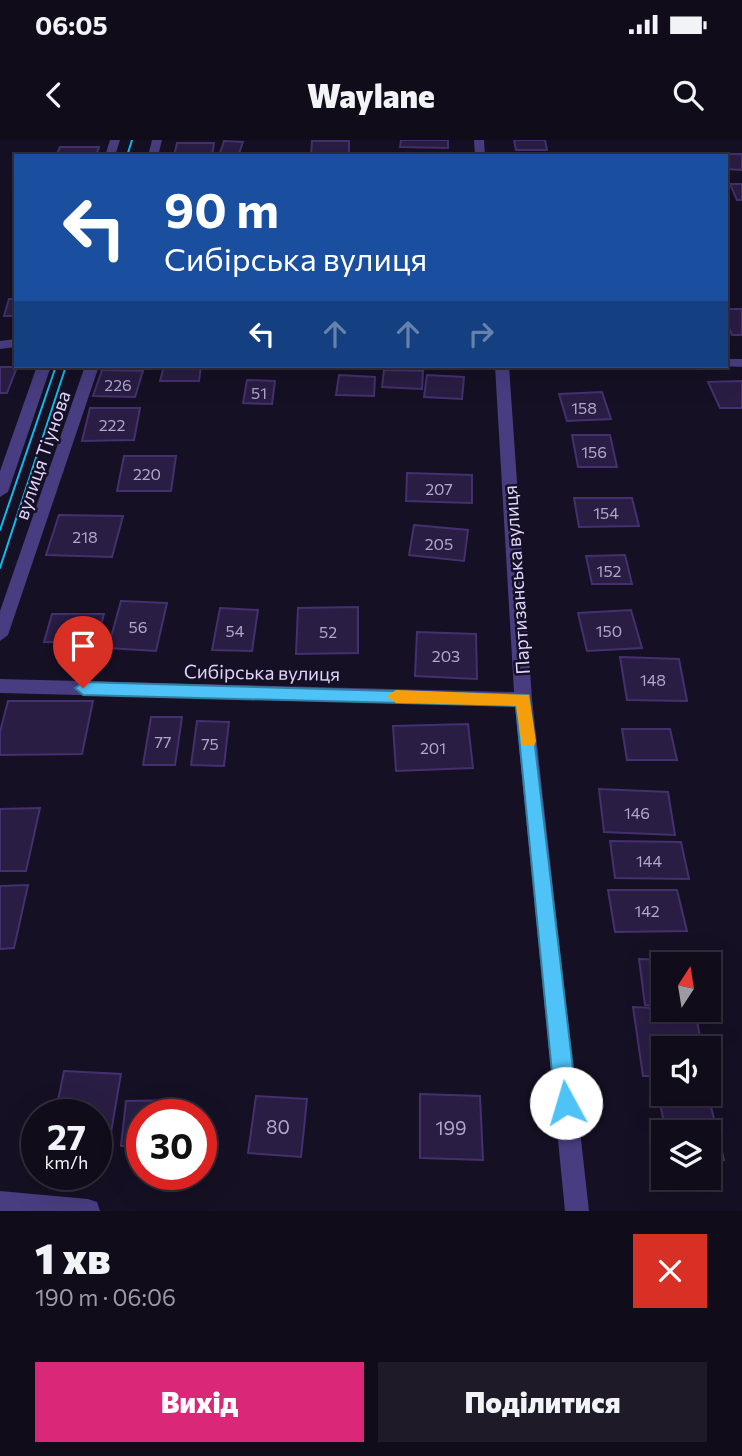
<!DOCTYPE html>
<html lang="uk">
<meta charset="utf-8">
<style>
:root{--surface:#100c1a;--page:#1e1a27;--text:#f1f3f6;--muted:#9c9ba2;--line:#302c39;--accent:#db2777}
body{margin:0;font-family:Commissioner,sans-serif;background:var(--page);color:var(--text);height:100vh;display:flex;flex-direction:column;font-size:26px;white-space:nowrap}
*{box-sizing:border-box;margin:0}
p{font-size:23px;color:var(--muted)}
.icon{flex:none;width:38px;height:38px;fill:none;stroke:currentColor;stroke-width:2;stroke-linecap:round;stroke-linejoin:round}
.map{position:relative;height:1071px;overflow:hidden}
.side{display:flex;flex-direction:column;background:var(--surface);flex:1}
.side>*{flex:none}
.guide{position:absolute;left:14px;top:14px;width:714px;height:214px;border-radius:0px;box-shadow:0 7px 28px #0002,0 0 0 2px var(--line);background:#1a4fa0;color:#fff;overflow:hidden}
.needle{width:46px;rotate:12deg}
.fabs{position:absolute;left:651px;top:812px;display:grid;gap:14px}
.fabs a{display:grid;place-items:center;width:70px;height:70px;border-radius:0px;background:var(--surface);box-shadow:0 7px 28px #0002,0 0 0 2px var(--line);font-size:35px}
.speed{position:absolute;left:21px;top:959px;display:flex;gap:14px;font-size:35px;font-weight:700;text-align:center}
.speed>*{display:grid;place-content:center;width:91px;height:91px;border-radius:50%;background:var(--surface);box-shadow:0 7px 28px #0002,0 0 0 2px var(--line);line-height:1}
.speed small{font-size:18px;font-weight:400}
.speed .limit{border:10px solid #d22;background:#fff;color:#111}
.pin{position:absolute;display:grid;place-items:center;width:60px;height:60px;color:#fff;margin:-72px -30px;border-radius:50% 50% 50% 0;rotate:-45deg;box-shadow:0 0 7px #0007}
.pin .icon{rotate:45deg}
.me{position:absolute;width:77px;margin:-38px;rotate:354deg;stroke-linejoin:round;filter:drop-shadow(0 0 5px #0008)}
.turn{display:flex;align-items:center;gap:24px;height:147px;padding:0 35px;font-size:32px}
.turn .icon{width:91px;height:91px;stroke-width:2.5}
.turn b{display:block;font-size:49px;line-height:60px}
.lanes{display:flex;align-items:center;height:66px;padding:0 35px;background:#0003;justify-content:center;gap:35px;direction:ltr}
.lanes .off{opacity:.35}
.round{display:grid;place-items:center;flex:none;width:74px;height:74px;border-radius:0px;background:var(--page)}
.summary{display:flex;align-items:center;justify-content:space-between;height:119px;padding:0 35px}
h1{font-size:42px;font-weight:800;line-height:52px}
.button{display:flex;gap:14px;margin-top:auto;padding:14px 35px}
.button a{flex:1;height:80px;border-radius:0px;background:var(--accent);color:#fff;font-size:28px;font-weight:800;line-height:80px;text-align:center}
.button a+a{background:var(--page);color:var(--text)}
.status{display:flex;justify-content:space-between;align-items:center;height:49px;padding:0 35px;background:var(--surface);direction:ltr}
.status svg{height:19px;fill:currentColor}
header{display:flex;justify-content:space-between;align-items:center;height:91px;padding:0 35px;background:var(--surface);font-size:32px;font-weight:800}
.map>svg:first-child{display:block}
.building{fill:#291d43;stroke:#44306e;stroke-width:2}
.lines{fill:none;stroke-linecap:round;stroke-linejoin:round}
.minor{fill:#483d80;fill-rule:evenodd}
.tram{stroke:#0dbbef;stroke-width:2}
.route{fill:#4fc3f7;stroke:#337fa1;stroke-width:2}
.slow{fill:#f59e0b}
.labels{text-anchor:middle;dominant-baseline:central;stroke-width:5;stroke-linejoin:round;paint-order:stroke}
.number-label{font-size:16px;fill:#b1a6ce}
.street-label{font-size:19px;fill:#ded4fd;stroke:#151023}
.near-number-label{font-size:19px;fill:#b1a6ce}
</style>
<div class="status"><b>06:05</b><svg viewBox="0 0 49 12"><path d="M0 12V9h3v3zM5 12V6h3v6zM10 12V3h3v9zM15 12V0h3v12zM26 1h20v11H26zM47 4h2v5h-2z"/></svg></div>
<header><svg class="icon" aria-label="back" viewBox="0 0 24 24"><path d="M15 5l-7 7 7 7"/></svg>Waylane<svg class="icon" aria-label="search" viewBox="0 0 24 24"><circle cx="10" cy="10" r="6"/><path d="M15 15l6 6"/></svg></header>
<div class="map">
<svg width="742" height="1071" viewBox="0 0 742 1071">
<rect width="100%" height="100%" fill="#151023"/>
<g class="building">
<path d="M401 0H448V8L400 7Z"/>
<path d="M514 0H545L547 10H516Z"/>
<path d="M224 1 243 2 238 16H219Z"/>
<path d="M312 1H349V16H311Z"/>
<path d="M177 3H214L212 16H174Z"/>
<path d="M60 7H99L96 16H56Z"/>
<path d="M712 14H742V30L726 29V16Z"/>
<path d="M730 44H742V60H737Z"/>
<path d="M9 159H16V176H4Z"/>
<path d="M726 169H742V195H732L726 180Z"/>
<path d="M164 226H201L199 241H160Z"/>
<path d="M0 227H17L7 253H0Z"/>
<path d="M102 230 143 231 135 257 93 256Z"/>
<path d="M384 230 423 231 422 249 382 247Z"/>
<path d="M339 235 375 237 374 256 336 255Z"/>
<path d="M427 235 464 237 462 259 424 257Z"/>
<path d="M247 240 275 241 272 264 243 263Z"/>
<path d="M742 241V268H720L708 242Z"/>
<path d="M602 252 611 279 567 281 559 254Z"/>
<path d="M90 268H140L134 300 82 301Z"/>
<path d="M572 295H610L617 327H578Z"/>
<path d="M124 316H176L171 351H117Z"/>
<path d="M407 333 472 335V363L406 361Z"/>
<path d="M574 358H632L639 386 579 387Z"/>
<path d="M59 375 123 376 112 417 46 415Z"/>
<path d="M414 385 468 390 464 421 409 415Z"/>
<path d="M625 415 632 444H592L586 416Z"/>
<path d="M121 461 167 463 156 511 108 508Z"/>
<path d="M358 467V513L296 514 298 468Z"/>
<path d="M220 468 258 470 252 511 212 510Z"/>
<path d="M631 470 642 508 587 511 578 473Z"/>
<path d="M52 474H104L96 503 44 502Z"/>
<path d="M417 492 476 494 477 539 415 536Z"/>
<path d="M620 517 679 519 687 561 627 560Z"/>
<path d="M8 561H93L82 614 0 615V592Z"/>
<path d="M151 577H182L175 625H143Z"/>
<path d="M197 581 229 582 224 626 191 625Z"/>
<path d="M468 584 473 628 396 631 393 586Z"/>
<path d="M622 589H670L677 620H627Z"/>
<path d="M599 649 668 652 675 695 604 692Z"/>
<path d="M40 668 26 731H0V669Z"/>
<path d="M610 701 681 702 689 739 615 738Z"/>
<path d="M28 745 14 808 0 809V746Z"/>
<path d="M608 750H677L687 791 615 792Z"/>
<path d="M639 819 690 821 691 824H663V866L645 865Z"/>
<path d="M633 867 695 870 702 908H663V936H643Z"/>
<path d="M64 931 121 934 109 1004H96V975H55Z"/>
<path d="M420 954 480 956 483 1020 420 1018Z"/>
<path d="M658 954H708L724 1020 709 1021V992H666Z"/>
<path d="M256 956 307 959 301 1017 248 1013Z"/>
<path d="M183 960 181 975H142V1006H121L126 961Z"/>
</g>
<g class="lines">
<g class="minor">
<path d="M110 0H120L115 16H105Z"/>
<path d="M152 0H162L158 16H148Z"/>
<path d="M474 0H484L485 16H475Z"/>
<path d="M16 199V207L0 209V201Z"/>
<path d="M726 219H742V227L721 226H726Z"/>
<path d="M37 226H51L8 352 0 357V331Z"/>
<path d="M85 226H99L8 495 0 501V471Z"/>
<path d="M495 226H509L532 559 589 1071H565L515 566 0 553V539L514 552Z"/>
<path d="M0 1051 88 1059 97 1062 100 1071H0Z"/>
</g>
<g class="tram">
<path d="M127 16 132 0"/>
<path d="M0 390 56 226"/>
<path d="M0 428 66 226"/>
</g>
</g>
<path class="route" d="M83 542 529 555 577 963 573 971 566 974 558 971 555 963 516 566 83 555 75 548Z"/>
<path class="slow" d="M396 550 529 555 536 601 534 606H522L516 566 396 563 387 556Z"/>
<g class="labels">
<g class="number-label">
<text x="118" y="244">226</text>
<text x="259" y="252">51</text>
<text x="584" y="267">158</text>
<text x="112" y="284">222</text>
<text x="594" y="311">156</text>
<text x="147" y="333">220</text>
<text x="439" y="348">207</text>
<text x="606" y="372">154</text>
<text x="85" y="396">218</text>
<text x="439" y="403">205</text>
<text x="609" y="430">152</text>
<text x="138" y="486">56</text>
<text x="235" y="490">54</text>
<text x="609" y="490">150</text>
<text x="328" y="491">52</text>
<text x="446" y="515">203</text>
<text x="653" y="539">148</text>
<text x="163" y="601">77</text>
<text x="210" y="603">75</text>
<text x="433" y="607">201</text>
<text x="637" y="672">146</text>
<text x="649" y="720">144</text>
<text x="647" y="770">142</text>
</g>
<g class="street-label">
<text transform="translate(42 315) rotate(-71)">вулиця Тіунова</text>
<text transform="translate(516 440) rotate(-94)">Партизанська вулиця</text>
<text transform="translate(262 532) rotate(1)">Сибірська вулиця</text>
</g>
<g class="near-number-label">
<text x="278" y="986">80</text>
<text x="451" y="987">199</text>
</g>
</g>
</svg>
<div class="fabs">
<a><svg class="needle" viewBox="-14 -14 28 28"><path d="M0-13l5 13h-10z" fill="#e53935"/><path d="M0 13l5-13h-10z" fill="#9c9ba2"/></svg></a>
<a><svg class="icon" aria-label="sound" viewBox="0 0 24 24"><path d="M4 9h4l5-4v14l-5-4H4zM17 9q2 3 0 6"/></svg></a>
<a><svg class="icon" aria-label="layers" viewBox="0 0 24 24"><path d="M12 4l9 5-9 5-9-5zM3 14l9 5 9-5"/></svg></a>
</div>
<div class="speed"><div>27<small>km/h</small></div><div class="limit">30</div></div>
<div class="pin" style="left:83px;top:548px;background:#d93025"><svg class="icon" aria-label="arrive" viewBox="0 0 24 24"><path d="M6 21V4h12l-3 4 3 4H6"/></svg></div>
<svg class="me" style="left:566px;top:963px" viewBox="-20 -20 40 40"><circle r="19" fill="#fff"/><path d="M0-13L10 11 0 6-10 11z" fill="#4fc3f7"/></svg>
<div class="guide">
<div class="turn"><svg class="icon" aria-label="left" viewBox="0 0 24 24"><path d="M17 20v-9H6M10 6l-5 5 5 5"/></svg><div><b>90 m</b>Сибірська вулиця</div></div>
<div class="lanes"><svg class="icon" aria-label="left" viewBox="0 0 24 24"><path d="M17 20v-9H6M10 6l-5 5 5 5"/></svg><svg class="icon off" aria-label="ahead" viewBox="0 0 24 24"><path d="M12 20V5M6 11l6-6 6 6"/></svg><svg class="icon off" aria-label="ahead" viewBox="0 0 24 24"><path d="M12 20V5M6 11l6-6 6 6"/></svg><svg class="icon off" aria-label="right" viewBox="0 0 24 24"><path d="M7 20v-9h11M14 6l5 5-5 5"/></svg></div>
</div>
</div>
<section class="side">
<div class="summary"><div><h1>1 хв</h1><p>190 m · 06:06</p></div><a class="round" style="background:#d93025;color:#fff"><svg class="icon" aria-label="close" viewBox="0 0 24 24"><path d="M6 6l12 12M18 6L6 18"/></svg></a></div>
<div class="button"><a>Вихід</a><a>Поділитися</a></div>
</section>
